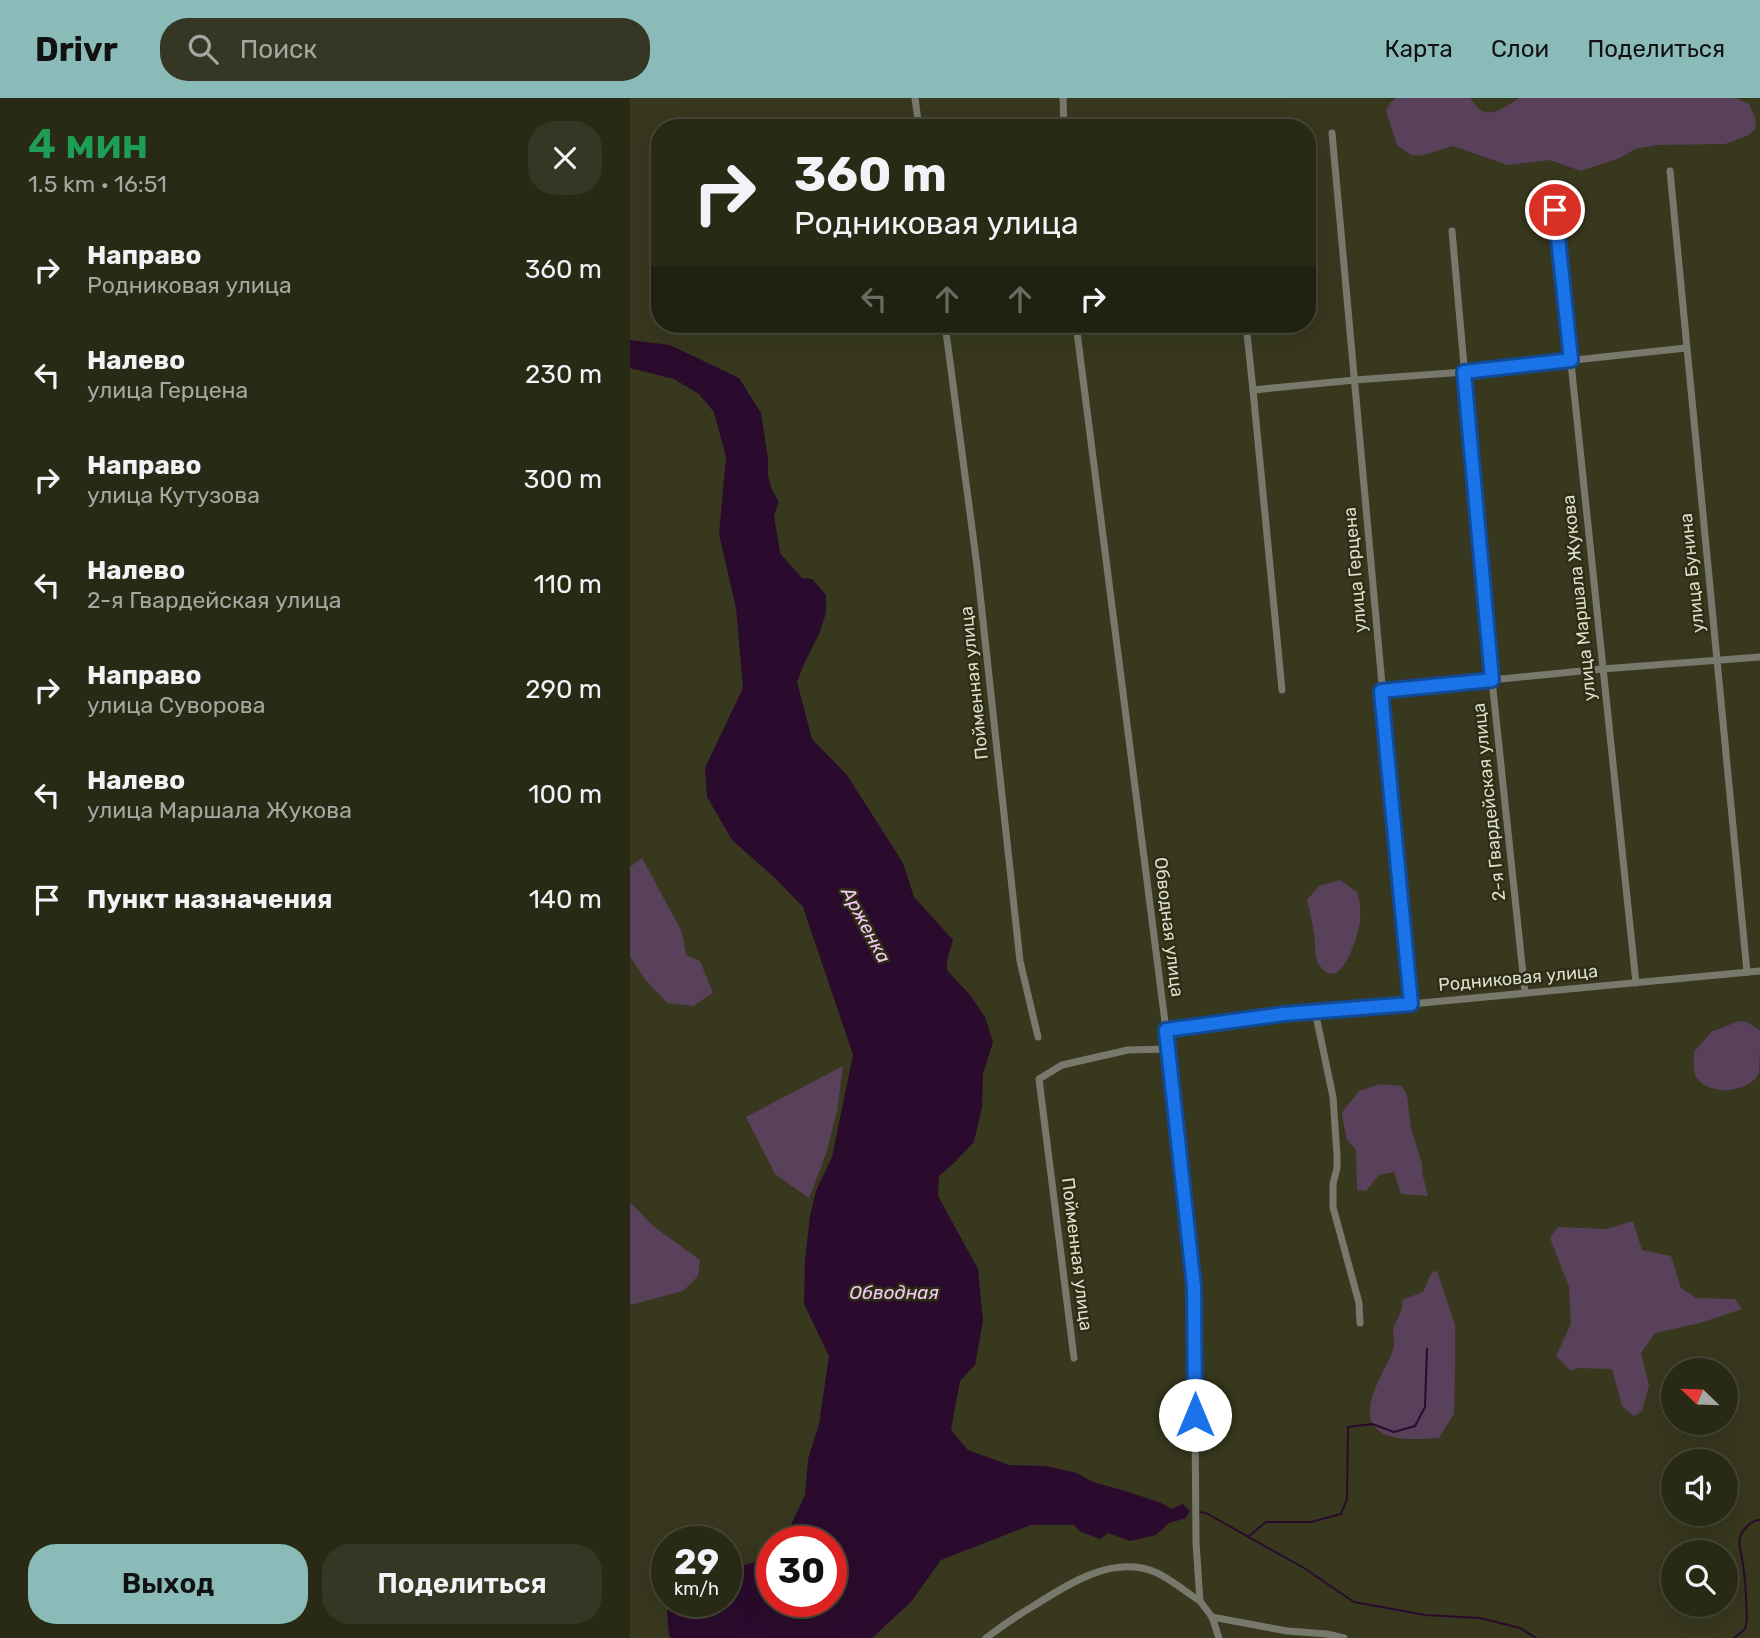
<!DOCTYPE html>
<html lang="ru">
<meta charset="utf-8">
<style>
:root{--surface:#292a16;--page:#353623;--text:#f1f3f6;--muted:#a5a7a1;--line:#454635;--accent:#8bbbb9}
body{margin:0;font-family:Rubik,sans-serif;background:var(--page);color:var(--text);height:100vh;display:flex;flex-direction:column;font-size:26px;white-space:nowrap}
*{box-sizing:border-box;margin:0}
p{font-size:23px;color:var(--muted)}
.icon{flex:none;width:38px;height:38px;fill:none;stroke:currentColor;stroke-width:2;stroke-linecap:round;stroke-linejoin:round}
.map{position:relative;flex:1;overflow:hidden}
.details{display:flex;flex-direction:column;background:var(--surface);width:630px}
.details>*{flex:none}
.banner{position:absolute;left:21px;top:21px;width:665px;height:214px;border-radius:28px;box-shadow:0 7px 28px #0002,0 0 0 2px var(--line);background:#292a16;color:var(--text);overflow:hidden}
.needle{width:46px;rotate:293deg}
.buttons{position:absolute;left:1031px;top:1260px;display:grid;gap:14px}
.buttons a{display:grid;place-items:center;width:77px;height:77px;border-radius:50%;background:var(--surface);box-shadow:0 7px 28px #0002,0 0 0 2px var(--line);font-size:35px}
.speed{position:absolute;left:21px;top:1428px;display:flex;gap:14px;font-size:35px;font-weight:700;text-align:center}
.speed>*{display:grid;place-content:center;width:91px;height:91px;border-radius:50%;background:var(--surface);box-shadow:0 7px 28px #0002,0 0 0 2px var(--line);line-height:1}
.speed small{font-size:18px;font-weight:400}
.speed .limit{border:10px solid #d22;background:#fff;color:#111}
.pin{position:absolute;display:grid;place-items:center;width:60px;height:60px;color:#fff;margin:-30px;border:4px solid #fff;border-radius:50%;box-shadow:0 2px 7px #0007}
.me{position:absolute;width:77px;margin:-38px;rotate:0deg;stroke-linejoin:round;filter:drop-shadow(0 0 5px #0008)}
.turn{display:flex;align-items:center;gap:24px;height:147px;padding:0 28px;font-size:32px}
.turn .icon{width:91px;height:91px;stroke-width:2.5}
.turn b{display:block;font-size:49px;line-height:60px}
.lanes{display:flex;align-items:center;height:66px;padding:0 28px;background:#0003;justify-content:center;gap:35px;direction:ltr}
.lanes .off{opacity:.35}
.round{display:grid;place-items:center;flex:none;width:74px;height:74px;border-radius:28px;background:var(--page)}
.head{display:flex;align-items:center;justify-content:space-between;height:119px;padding:0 28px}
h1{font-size:42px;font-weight:600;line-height:52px;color:#1e9e55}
.cta{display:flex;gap:14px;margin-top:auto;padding:14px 28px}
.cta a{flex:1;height:80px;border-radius:28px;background:var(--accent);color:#111;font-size:28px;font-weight:600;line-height:80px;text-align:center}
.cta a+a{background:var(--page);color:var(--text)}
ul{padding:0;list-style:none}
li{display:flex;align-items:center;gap:21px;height:105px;padding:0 28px}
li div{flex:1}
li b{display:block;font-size:26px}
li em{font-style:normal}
header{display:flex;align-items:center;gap:42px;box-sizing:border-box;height:98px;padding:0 35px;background:var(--accent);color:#111}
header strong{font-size:33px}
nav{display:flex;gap:38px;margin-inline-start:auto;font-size:24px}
.search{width:490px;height:63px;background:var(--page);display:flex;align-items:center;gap:18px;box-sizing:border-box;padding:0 24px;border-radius:28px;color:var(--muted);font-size:26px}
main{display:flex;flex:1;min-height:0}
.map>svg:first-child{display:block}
.green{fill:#5a415b}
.water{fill:#2b0b2d}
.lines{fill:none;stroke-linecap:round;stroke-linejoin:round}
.stream{stroke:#2b0b2d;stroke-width:2}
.minor{stroke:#78796c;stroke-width:7}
.route-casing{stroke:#114b97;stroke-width:18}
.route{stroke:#1a73e8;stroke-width:12}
.labels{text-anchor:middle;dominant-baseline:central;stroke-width:5;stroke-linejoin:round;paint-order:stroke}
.street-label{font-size:18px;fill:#dcdece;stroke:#2d2e14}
.water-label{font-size:19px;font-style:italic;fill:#f6c7f8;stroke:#2d2e14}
</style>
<header>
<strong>Drivr</strong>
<div class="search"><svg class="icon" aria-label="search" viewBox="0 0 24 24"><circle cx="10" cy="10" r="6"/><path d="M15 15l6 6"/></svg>Поиск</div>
<nav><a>Карта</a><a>Слои</a><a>Поделиться</a></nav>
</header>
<main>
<section class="details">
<div class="head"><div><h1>4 мин</h1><p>1.5 km · 16:51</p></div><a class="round"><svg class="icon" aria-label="close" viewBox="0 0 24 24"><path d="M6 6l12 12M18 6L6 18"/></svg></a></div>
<ul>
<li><svg class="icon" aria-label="right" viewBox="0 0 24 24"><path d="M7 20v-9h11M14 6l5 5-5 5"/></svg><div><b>Направо</b><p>Родниковая улица</p></div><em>360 m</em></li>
<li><svg class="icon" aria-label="left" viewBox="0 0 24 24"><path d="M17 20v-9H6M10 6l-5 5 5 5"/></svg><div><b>Налево</b><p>улица Герцена</p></div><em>230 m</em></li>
<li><svg class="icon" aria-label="right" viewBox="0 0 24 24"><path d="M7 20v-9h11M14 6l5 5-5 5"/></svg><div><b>Направо</b><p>улица Кутузова</p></div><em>300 m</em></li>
<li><svg class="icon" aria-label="left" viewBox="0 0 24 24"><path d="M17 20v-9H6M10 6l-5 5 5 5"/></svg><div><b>Налево</b><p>2-я Гвардейская улица</p></div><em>110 m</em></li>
<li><svg class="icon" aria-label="right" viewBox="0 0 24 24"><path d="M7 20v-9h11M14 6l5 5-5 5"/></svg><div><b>Направо</b><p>улица Суворова</p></div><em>290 m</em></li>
<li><svg class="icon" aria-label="left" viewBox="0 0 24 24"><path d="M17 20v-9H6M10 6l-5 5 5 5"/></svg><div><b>Налево</b><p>улица Маршала Жукова</p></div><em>100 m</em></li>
<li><svg class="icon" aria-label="arrive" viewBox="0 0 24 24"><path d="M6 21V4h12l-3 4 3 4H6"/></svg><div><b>Пункт назначения</b></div><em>140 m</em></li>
</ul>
<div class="cta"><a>Выход</a><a>Поделиться</a></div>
</section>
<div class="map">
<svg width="1130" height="1540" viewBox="0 0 1130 1540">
<rect width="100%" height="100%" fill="#37381e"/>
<g class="green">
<path d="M766 0H840C844 4 847 11 852 13 863 19 880 6 889 0H1106L1119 6 1126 23 1125 31 1119 37 1095 46 1027 47 1005 51 990 60 951 73 920 62 878 67 823 48 790 58 781 57 767 47 756 13 760 5Z"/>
<path d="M12 760 52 834 56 857 70 863 83 895 63 908 37 905 14 880 0 858V769Z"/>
<path d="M710 782 727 794C730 803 731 813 730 822 729 836 711 897 690 868 683 859 686 845 684 835 682 824 680 813 677 802L689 788Z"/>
<path d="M1109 923 1117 924 1130 932C1130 943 1130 966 1129 975 1120 995 1079 998 1067 980 1062 972 1064 962 1064 954L1081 934Z"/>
<path d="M213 968 207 1013 196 1056 179 1100 145 1076 116 1019Z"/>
<path d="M750 986 772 988 777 997 781 1030 792 1066V1074L798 1098 771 1096 764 1074 749 1077 736 1093 727 1092 726 1052 717 1042 712 1017 713 1013 729 993Z"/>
<path d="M0 1104 23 1128 70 1162 68 1178 53 1193 0 1207Z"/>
<path d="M1003 1123 1012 1152 1041 1158 1051 1190 1066 1200 1105 1201 1112 1211 1070 1225 1025 1235 1011 1255 1019 1287 1012 1313 1004 1318 992 1308 982 1271 948 1270 941 1273 926 1258 941 1226 939 1189 920 1140 928 1129 977 1131Z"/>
<path d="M807 1173 825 1227V1271L824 1316 809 1340C779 1342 729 1346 742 1300 747 1282 758 1267 764 1249 765 1244 763 1239 763 1233 765 1222 774 1214 772 1202L793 1194 802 1174Z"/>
</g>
<path class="water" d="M0 242 40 247 109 280 131 315 138 361V378L142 392 149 404 144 417 150 455 172 480 182 481 196 497V515L189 536 174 566 167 584 182 641 217 677 273 765 284 799 323 842 317 863V872L340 897 355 919 363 944 353 976 352 1009 344 1044 323 1066 309 1078 308 1098 348 1171 353 1223 345 1267 330 1283 321 1332 338 1352 379 1367 416 1368 447 1375 463 1384 499 1394 531 1405 542 1411 553 1406 560 1413 556 1420 539 1425 526 1437 500 1443 478 1435 470 1441 451 1434 444 1427H401L311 1462 281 1504 242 1540H41L39 1537 37 1513 47 1503H96V1472L122 1465 142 1454V1503H201V1444H151L160 1429 175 1397 178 1361 189 1326 199 1258 174 1206 175 1162 180 1118 186 1093 202 1059 223 957 173 809 146 781 102 742 77 699 75 670 113 590 106 510 89 436 96 359 84 314 69 296 44 281 0 270Z"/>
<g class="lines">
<g class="stream">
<path d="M569 1414 576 1415 674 1470 724 1504 795 1517 850 1520 890 1530 906 1540"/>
<path d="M619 1438 636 1424H681L711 1416 717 1401 718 1329 742 1326 764 1334 785 1328 795 1309 797 1251"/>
<path d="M1104 1540 1115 1531 1117 1522C1116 1502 1116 1480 1112 1461 1111 1453 1108 1447 1110 1439 1113 1431 1121 1422 1130 1422"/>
</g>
<g class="minor">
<path d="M285 0 289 30"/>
<path d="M433 0 434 30"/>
<path d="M702 35 781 906"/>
<path d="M1040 73 1117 874"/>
<path d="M925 112 1006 885"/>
<path d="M822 133 862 582 895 895"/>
<path d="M315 226 347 468 390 863 408 939"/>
<path d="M446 226 536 932 564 1189 566 1445 570 1503 582 1519 589 1540"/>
<path d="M616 226 623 292 725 282 834 274 1056 250"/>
<path d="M623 292 652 592"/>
<path d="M751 593 972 571 1130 559"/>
<path d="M685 913 703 999 707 1057V1070L703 1086V1109L729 1205 730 1225"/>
<path d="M536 932 654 916 781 906 1130 873"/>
<path d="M444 1260 409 981 432 967 498 952 538 951"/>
<path d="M582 1519 657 1533 697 1536 714 1540"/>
<path d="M356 1540C372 1528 388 1517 405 1507 440 1485 483 1457 525 1474 538 1479 557 1495 570 1503"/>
</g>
</g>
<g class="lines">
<g class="route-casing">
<path id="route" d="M565 1317 564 1189 536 932 654 916 781 906 751 593 862 582 834 274 941 262 925 112"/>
</g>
<use href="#route" class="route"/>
</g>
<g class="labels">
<g class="street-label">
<text transform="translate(725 472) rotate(-95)">улица Герцена</text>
<text transform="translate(1062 475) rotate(-96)">улица Бунина</text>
<text transform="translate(949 500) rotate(-96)">улица Маршала Жукова</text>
<text transform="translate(344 585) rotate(-96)">Пойменная улица</text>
<text transform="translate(859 704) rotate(-96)">2-я Гвардейская улица</text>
<text transform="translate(539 829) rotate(83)">Обводная улица</text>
<text transform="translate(888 880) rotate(-5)">Родниковая улица</text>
<text transform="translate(447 1156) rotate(83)">Пойменная улица</text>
</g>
<g class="water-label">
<text transform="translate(236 827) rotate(62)">Арженка</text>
<text x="264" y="1194">Обводная</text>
</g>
</g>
</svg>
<div class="buttons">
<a><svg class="needle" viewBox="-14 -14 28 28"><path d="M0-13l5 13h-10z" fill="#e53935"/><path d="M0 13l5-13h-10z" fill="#a5a7a1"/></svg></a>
<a><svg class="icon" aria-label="sound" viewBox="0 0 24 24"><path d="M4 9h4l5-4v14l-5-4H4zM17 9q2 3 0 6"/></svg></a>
<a><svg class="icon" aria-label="search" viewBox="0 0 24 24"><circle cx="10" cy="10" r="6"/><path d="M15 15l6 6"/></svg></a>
</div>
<div class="speed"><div>29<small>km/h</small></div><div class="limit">30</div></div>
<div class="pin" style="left:925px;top:112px;background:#d93025"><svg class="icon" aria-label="arrive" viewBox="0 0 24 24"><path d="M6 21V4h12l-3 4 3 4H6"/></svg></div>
<svg class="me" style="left:565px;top:1317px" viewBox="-20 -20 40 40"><circle r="19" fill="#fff"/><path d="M0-13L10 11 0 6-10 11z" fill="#1a73e8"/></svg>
<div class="banner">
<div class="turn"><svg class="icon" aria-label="right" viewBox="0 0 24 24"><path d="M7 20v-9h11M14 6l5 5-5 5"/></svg><div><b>360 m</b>Родниковая улица</div></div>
<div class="lanes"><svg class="icon off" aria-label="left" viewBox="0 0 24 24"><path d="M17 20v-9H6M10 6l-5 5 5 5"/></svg><svg class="icon off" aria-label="ahead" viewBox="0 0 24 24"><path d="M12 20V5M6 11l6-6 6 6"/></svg><svg class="icon off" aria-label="ahead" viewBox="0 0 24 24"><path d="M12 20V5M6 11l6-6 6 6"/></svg><svg class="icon" aria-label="right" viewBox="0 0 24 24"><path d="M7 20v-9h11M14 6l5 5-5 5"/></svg></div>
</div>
</div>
</main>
